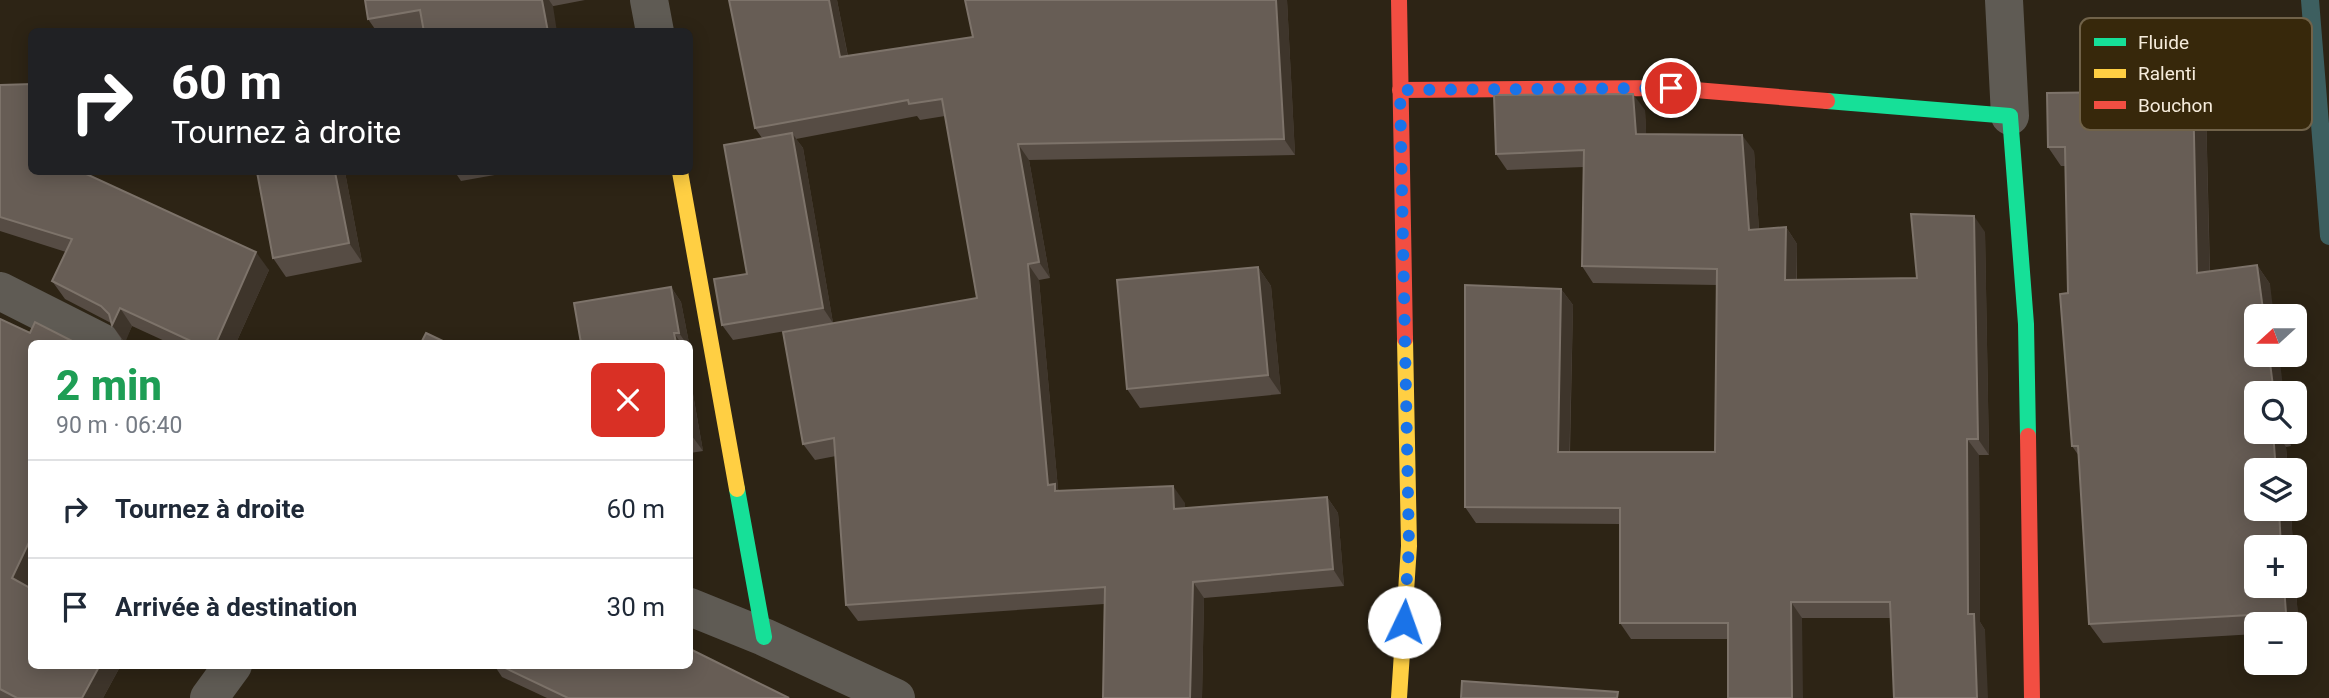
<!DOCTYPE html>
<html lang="fr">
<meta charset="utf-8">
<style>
:root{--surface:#fff;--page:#f2f2f3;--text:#1f2937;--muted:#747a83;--line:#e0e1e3}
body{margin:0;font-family:Roboto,sans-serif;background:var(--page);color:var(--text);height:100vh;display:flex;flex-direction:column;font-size:26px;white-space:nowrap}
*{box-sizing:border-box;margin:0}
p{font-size:23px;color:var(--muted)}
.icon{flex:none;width:38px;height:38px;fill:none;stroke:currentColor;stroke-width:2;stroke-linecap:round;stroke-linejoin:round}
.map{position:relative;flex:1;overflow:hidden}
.details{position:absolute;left:28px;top:340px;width:665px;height:329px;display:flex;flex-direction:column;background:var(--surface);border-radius:10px;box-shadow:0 4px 18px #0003}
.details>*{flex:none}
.banner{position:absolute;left:28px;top:28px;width:665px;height:147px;border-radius:10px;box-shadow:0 4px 18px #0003;background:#202124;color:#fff;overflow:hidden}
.needle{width:46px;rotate:249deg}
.buttons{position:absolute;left:2244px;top:304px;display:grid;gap:14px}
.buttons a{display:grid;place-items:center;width:63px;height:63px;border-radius:10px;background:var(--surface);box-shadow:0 4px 18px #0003;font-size:35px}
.pin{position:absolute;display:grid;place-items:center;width:60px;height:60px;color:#fff;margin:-30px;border:4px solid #fff;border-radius:50%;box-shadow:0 2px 7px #0007}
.me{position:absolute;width:77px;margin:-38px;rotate:3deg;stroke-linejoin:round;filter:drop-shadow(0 0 5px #0008)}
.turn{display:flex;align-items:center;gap:24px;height:147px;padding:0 28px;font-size:32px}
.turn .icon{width:91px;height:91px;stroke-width:2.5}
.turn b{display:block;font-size:49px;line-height:60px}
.round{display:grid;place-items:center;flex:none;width:74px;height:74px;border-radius:10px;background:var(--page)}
.summary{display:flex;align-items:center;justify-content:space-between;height:119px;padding:0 28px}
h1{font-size:42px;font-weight:800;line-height:52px;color:#1e9e55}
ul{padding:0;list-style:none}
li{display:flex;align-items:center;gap:21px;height:98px;padding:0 28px;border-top:2px solid var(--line)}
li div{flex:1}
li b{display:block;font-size:26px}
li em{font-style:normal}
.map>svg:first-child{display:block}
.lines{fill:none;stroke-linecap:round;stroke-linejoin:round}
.stream{stroke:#3d5f60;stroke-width:18}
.street{stroke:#5f5b54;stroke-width:38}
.fast{stroke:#16e098;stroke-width:16}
.slow{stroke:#ffcf43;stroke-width:16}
.jam{stroke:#f24e42;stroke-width:16}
.wall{fill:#564c44}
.shaded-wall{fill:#3e352b}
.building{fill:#675d55;stroke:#7d736a;stroke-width:2}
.route{stroke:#1a73e8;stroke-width:12;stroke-dasharray:0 21.6}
.key{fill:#37280b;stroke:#706249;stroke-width:2}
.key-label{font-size:19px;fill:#f5ebdb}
</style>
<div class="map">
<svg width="2329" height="698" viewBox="0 0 2329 698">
<rect width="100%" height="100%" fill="#2d2415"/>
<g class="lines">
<path class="stream" d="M2310 0 2329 236"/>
<g class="street">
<path d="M649 0 655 32"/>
<path d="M2004 0 2010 116"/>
<path d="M0 291 103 343"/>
<path d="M690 607 764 637 896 698"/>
<path d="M209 698 233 665"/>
</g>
<g class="fast">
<path d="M1827 101 2010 116 2026 324 2028 436"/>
<path d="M737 489 764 637"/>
</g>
<g class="slow">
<path d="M680 172 737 489"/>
<path d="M1399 698 1409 546 1405 339"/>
</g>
<g class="jam">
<path d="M1399 0 1405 339"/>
<path d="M1400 90 1671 88 1827 101"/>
<path d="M2028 436 2032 698"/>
</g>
</g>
<g class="wall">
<path d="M365 0H585L417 32H377L368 19Z"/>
<path d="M729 0H837L848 56 973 37 965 0H1287L1295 155 1029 160 1050 278 1039 280 1058 489 1059 491 1185 503V508L1327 497 1338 513 1344 586 1204 598 1202 698H1103L1104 604 858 621 846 605 836 456 815 460 803 444 977 298 945 116 920 120 917 116 796 139 803 148 833 323 733 340 722 325 747 274 762 138 755 128Z"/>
<path d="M0 85 32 172 269 270 236 343H169L132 326 124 343 112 325 111 323 65 299 52 281 66 252 0 231Z"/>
<path d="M2206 109 2210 271 2257 265 2270 284 2256 432H2289L2291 446 2286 447 2288 471H2256V509H2291L2293 548H2256L2294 586V562L2299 632H2294V625H2256V634L2103 643 2089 624 2079 456 2072 446 2065 166H2061L2048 147Z"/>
<path d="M1645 110 1646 134 1754 151 1759 230 1786 227 1797 244V280L1917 278 1985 232 1989 455H1979L1980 622 1985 630 1891 618H1802L1728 639H1631L1620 623V524L1476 523 1465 507 1561 289 1573 305 1570 452H1715L1717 285 1593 283 1582 266 1584 167 1507 170 1496 154Z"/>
<path d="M257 172H345L362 262 286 277 273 258Z"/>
<path d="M455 172H511L461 181Z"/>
<path d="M1258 267 1271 286 1281 394 1140 408 1127 389Z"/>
<path d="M671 287 681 302 689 343H581Z"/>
<path d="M0 319 30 333 32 343V578L28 587 121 665 103 698H0Z"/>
<path d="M690 377 703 451 690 453Z"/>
<path d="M494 665H690L789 698H547L502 677Z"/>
</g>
<g class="shaded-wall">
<path d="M542 0H549L553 6 557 32H548Z"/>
<path d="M829 0H837L851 73 840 57Z"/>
<path d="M1276 0H1287L1295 155 1284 139Z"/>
<path d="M2193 91 2206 109 2210 292 2197 273Z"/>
<path d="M1633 94 1645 110 1647 151 1636 134Z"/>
<path d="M792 133 803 148 833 323 823 308Z"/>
<path d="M1742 135 1754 151 1760 247 1749 230Z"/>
<path d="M1018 144 1029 160 1050 278 1039 262Z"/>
<path d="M335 172H345L362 262 349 243Z"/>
<path d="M1974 216 1985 232 1989 455 1978 439Z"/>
<path d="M1786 227 1797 244 1796 297 1785 280Z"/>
<path d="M256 252 269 270 236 343H216Z"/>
<path d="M1028 264 1039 280 1058 489 1066 500 1048 485Z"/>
<path d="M2257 265 2270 284 2274 317H2264Z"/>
<path d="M1258 267 1271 286 1281 394 1268 375Z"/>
<path d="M671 287 681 302 689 343H686L679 333Z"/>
<path d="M1561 289 1573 305 1569 468 1558 452Z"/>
<path d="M120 308 132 326 125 343 112 325Z"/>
<path d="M674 333 681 343H676Z"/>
<path d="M2269 355H2279L2284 394H2274Z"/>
<path d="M690 377 703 451 692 436 690 422Z"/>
<path d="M2273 432H2276L2286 447 2288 471H2276Z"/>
<path d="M2281 432H2289L2291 446Z"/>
<path d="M1967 439 1979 455 1980 622 1985 630 1988 698H1977L1968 614Z"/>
<path d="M1173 486 1185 503 1186 525 1174 509Z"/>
<path d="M1327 497 1338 513 1344 586 1333 569Z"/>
<path d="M2279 509H2291L2293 548H2281Z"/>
<path d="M32 536V578L24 595 12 578Z"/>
<path d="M2294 562 2299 632 2286 613 2284 586H2294Z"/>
<path d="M1193 582 1204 598 1202 698H1190Z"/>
<path d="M1791 602 1802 618 1803 698H1792Z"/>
<path d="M100 665H121L103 698H82Z"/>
</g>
<g class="building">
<path d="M365 0H542L548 32H424L420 10 368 19Z"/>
<path d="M729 0H829L840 57 973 37 965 0H1276L1284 139 1018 144 1039 262 1028 264 1048 485 1055 484V491L1173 486 1174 509 1327 497 1333 569 1193 582 1190 698H1103L1105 587 846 605 834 438 803 444 783 332 977 298 942 99 909 104 908 100 755 128Z"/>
<path d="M32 84V172H82L256 252 216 343H195L120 308 112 325 109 314 101 306 52 281 72 239 0 217V85Z"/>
<path d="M2193 91 2197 273 2257 265 2264 317H2256V355H2269L2274 394H2256V432H2273L2276 471H2256V509H2279L2281 548H2256V586H2284L2286 613 2089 624 2078 446H2072L2060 294 2068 293 2065 147H2048L2047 93Z"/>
<path d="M1633 94 1636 134 1742 135 1749 230 1786 227 1785 280 1917 278 1911 214 1974 216 1978 439H1967L1968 614H1974L1977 698H1894L1890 602H1791L1792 698H1728V623H1620V508L1465 507V285L1561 289 1558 452H1715L1717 269 1582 266 1584 150 1496 154 1494 95Z"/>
<path d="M792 133 823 308 722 325 714 279 747 274 724 145Z"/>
<path d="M257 172H335L349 243 273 258Z"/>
<path d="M1258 267 1268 375 1127 389 1117 280Z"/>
<path d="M671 287 679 333H674L676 343H581L574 303Z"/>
<path d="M0 319 30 333 35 322 76 343H32V536L12 578 32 589V665H100L82 698H17L0 689Z"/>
<path d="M426 333 447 343H421Z"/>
<path d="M690 422 692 436 690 437Z"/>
<path d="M690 649 789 698H568L499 665H690Z"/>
<path d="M1462 681 1618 692 1617 698H1461Z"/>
</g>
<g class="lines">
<path class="route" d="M1404 622 1409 546 1400 90 1671 88"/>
</g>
<rect x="2080" y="18" width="232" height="112" rx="10" class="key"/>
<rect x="2094" y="38" width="32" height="8" fill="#16e098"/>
<rect x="2094" y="69" width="32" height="9" fill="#ffcf43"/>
<rect x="2094" y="101" width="32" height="8" fill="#f24e42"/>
<g class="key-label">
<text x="2138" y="49">Fluide</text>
<text x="2138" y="80">Ralenti</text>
<text x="2138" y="112">Bouchon</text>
</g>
</svg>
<div class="buttons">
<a><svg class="needle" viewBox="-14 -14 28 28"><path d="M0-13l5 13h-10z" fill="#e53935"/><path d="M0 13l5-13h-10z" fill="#747a83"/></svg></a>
<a><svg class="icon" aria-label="search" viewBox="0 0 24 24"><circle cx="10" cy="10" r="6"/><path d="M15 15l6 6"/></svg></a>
<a><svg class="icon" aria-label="layers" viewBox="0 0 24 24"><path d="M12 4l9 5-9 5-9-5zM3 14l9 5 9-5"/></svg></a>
<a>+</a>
<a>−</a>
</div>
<div class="pin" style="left:1671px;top:88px;background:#d93025"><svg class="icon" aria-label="arrive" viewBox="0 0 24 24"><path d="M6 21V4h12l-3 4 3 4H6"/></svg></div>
<svg class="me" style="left:1404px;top:622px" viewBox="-20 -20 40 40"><circle r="19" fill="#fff"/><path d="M0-13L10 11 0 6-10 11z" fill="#1a73e8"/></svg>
<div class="banner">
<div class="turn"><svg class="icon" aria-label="right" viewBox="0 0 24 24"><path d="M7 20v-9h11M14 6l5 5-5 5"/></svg><div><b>60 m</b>Tournez à droite</div></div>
</div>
<section class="details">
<div class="summary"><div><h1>2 min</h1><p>90 m · 06:40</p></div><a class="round" style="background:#d93025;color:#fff"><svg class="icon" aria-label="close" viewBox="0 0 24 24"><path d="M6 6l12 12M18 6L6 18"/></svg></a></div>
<ul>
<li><svg class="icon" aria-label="right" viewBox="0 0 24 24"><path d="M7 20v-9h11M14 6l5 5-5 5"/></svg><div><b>Tournez à droite</b></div><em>60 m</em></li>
<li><svg class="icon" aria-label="arrive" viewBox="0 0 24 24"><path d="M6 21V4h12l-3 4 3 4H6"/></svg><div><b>Arrivée à destination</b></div><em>30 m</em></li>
</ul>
</section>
</div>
